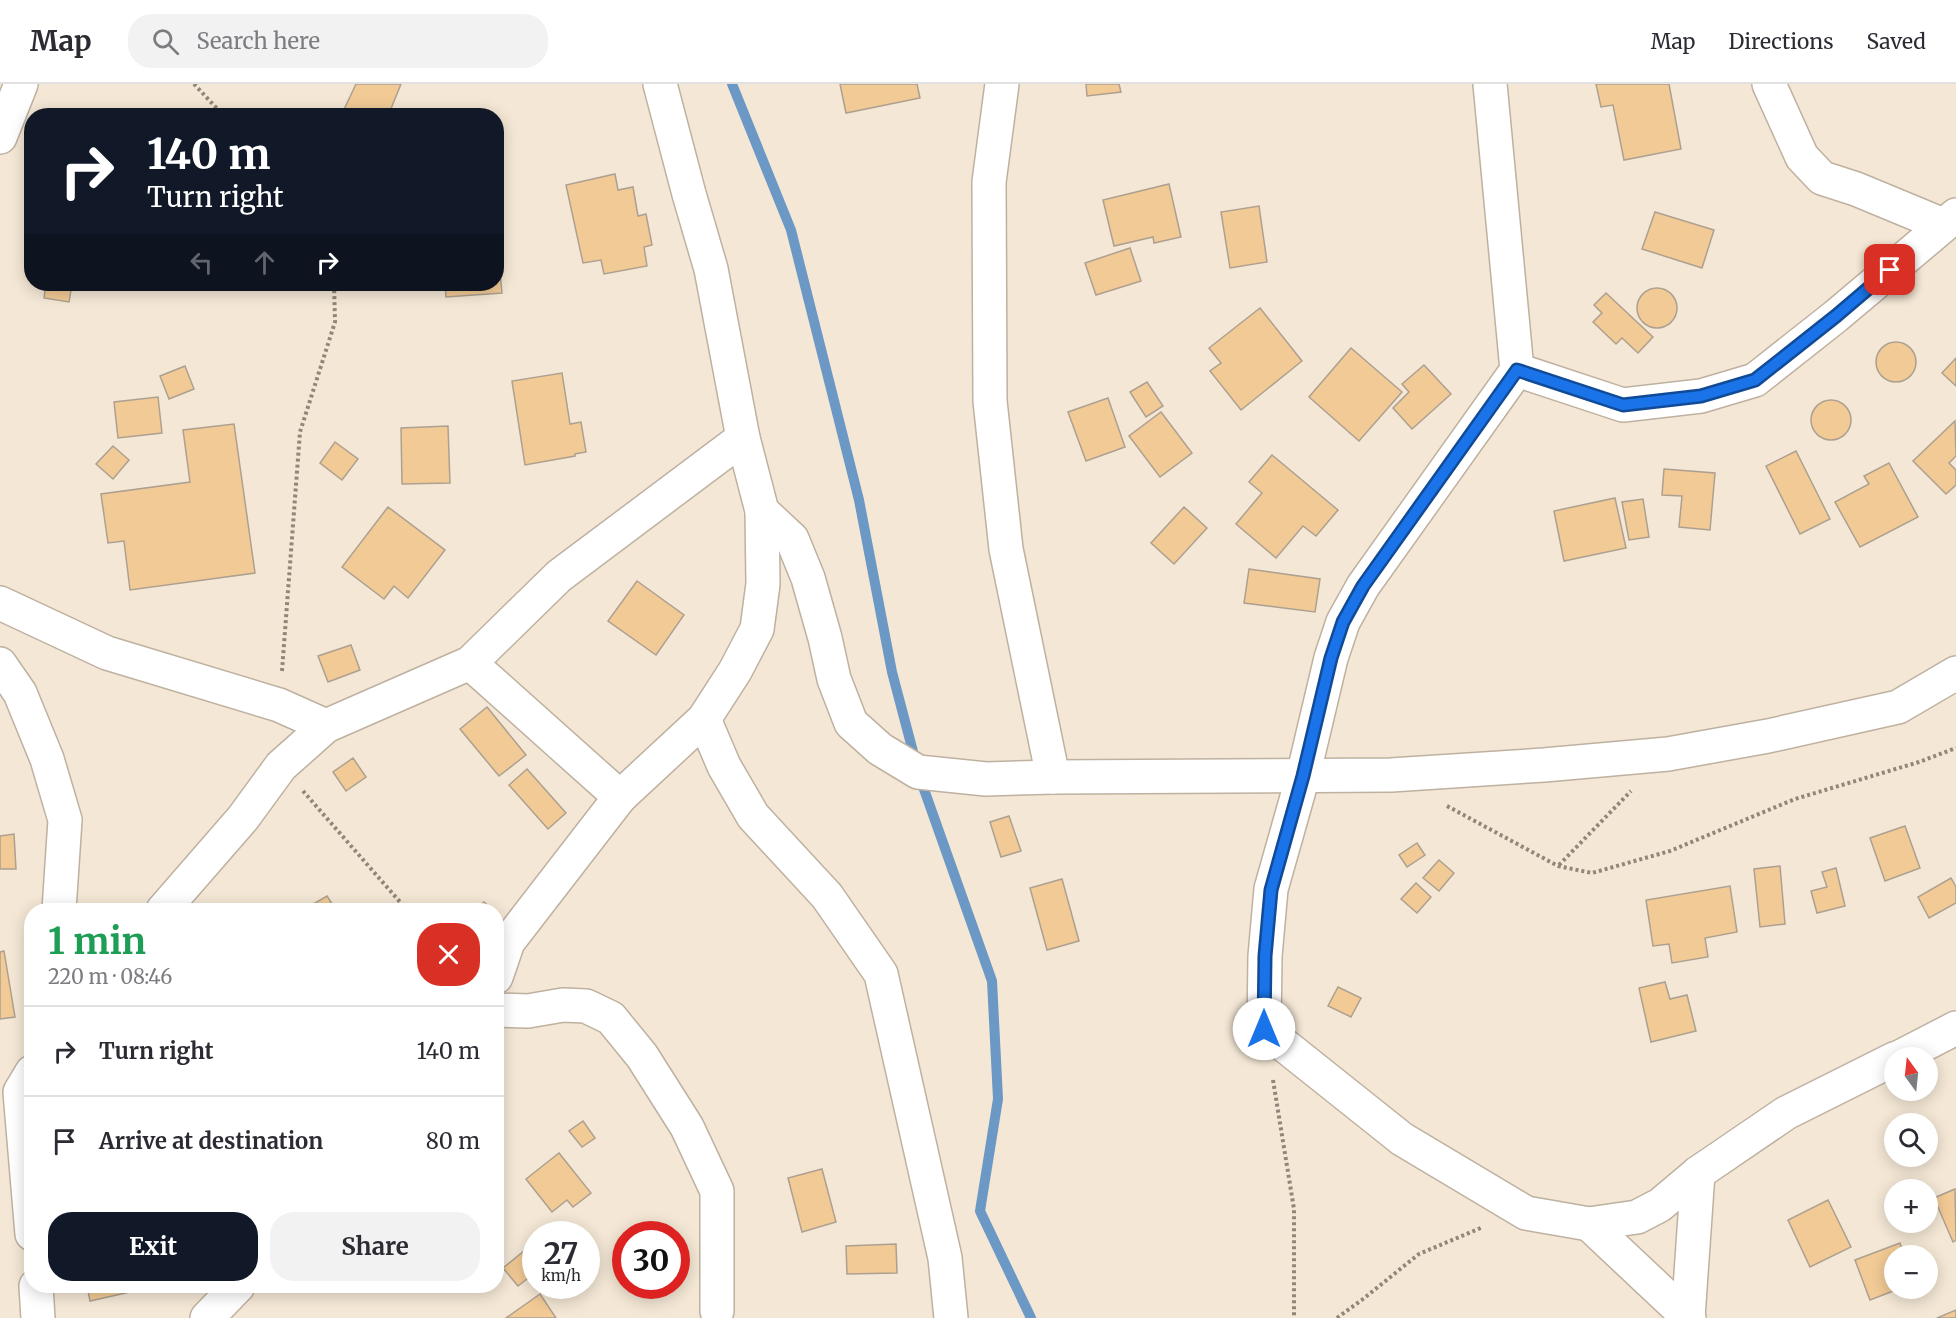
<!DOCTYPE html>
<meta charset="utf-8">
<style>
:root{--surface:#fff;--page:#f2f2f3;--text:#2b2b33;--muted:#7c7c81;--line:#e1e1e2;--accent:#111827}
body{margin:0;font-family:Merriweather,serif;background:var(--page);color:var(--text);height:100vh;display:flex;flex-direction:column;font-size:22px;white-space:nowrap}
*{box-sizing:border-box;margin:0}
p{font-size:20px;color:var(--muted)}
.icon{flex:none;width:33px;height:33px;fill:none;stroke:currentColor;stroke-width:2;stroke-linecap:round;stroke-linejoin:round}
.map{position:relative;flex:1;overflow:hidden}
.side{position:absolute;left:24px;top:819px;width:480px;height:390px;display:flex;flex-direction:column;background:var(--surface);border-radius:24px;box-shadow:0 3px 15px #0003}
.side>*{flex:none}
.guide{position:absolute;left:24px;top:24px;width:480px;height:183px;border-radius:24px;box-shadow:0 3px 15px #0003;background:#111827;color:#fff;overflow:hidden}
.needle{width:39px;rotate:345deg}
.fabs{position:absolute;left:1884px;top:963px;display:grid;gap:12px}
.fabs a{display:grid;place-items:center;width:54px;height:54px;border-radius:50%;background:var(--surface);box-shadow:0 3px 15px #0003;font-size:30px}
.speed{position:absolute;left:522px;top:1137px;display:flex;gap:12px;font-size:30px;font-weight:700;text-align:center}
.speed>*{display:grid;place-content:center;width:78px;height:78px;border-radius:50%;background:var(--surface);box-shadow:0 3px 15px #0003;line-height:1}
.speed small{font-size:15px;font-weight:400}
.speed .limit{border:9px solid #d22;background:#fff;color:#111}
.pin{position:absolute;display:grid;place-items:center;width:51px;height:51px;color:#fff;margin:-26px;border-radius:12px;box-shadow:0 3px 9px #0006}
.me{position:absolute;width:66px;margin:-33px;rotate:0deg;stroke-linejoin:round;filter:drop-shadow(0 0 4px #0008)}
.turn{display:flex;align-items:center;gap:21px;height:126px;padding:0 24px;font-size:27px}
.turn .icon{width:78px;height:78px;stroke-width:2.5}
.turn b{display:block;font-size:42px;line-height:51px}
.lanes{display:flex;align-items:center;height:57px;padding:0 24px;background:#0003;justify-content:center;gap:30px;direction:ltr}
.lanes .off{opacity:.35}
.round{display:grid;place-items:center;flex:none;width:63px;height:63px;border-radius:24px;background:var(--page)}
.overview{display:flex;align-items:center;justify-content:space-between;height:102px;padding:0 24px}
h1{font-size:36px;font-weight:700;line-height:45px;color:#1e9e55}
.button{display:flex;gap:12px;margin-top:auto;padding:12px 24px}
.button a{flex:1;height:69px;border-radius:24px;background:var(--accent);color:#fff;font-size:24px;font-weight:700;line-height:69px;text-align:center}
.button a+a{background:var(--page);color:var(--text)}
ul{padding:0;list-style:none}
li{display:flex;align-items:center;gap:18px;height:90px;padding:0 24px;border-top:2px solid var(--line)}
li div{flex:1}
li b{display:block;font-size:22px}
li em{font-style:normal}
header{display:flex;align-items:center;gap:36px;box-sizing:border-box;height:84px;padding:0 30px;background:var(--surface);border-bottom:2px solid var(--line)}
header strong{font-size:28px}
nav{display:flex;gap:33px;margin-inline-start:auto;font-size:21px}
.search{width:420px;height:54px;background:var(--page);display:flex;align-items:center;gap:15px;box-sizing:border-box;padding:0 21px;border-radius:24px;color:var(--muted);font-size:22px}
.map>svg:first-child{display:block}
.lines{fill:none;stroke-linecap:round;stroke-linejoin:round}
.stream{stroke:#6b98c4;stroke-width:10}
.building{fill:#f2ca95;stroke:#ada090;stroke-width:1.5}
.minor-casing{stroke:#beb1a0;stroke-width:36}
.path{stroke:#90877a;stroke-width:4;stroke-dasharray:3 3;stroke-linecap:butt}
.minor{stroke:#fff;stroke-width:33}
.route-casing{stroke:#114b97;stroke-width:15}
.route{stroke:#1a73e8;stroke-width:10}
</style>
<header>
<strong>Map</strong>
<div class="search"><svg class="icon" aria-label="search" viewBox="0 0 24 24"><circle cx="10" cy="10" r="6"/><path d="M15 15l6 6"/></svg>Search here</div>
<nav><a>Map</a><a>Directions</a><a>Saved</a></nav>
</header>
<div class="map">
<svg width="1956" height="1234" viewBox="0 0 1956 1234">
<rect width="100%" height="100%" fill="#f4e7d5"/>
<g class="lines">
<g class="stream">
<path d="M732 0 791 146 859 416 892 588 916 679"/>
<path d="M920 694 992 897 998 1015 980 1127 1031 1234"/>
</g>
</g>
<g class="building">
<path d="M356 0H401L388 32H341Z"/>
<path d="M840 0H917L920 14 846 29Z"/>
<path d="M1086 0H1119L1121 8 1087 12Z"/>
<path d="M1596 0H1669L1681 65 1624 76 1613 21 1601 23Z"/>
<path d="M615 90 618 106 633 103 638 132 646 130 652 161 644 163 647 182 604 190 601 176 583 179 566 101Z"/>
<path d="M1169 100 1181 153 1154 159 1153 153 1114 162 1103 116Z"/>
<path d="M1259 122 1267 178 1230 184 1221 128Z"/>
<path d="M1655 128 1714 146 1702 184 1642 165Z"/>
<path d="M496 147 502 209 446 213 445 200H496Z"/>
<path d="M1130 164 1141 197 1096 211 1085 179Z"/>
<path d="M46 200H72L69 218 44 214Z"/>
<circle cx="1657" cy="224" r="20"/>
<path d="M1606 209 1653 253 1638 269 1622 254 1616 260 1593 238 1602 229 1594 221Z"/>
<path d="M1260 224 1302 277 1241 326 1210 287 1221 279 1209 264Z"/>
<circle cx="1896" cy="278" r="20"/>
<path d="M1351 264 1402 308 1359 357 1309 313Z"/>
<path d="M1956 274V302L1942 289Z"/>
<path d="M1424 281 1451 310 1412 345 1393 324 1409 308 1402 300Z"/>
<path d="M185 282 194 305 169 315 160 292Z"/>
<path d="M562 289 570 340 581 338 586 368 575 370V372L525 381 512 297Z"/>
<path d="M1147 298 1163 322 1146 333 1130 308Z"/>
<path d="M158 313 162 349 118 354 114 318Z"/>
<path d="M1108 314 1125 363 1086 377 1068 328Z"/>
<circle cx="1831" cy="336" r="20"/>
<path d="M1161 328 1192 369 1160 393 1129 352Z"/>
<path d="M1955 337 1956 372 1949 379 1956 386V401L1946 410 1913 377Z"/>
<path d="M234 340 255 489 130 506 124 457 108 459 101 410 190 398 183 346Z"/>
<path d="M448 342 450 399 402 400 401 344Z"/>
<path d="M335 358 358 375 342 396 320 379Z"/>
<path d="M113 362 129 376 113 395 96 380Z"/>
<path d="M1796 367 1830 435 1800 450 1766 382Z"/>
<path d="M1272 371 1338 426 1316 452 1303 442 1276 474 1236 440 1262 409 1249 398Z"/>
<path d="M1889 379 1918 433 1860 463 1835 418 1869 400 1864 392Z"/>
<path d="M1664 385 1715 389 1710 446 1679 443 1682 412 1662 411Z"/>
<path d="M1615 414 1626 464 1564 477 1554 427Z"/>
<path d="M1643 415 1649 453 1629 456 1622 418Z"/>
<path d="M388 423 445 466 408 514 394 502 384 515 342 483Z"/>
<path d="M1184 423 1207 444 1174 480 1151 459Z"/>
<path d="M1249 485 1320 495 1315 528 1244 519Z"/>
<path d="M637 497 684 531 656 571 608 537Z"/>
<path d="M351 561 360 586 328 598 318 572Z"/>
<path d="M487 623 526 671 499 692 460 645Z"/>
<path d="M353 674 366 693 346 707 333 688Z"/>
<path d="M527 685 566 729 548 745 509 701Z"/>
<path d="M1009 732 1021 767 1001 773 990 738Z"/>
<path d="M1905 742 1920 784 1885 797 1870 754Z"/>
<path d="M14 750 16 785H0V752Z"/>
<path d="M1417 759 1425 771 1407 783 1399 771Z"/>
<path d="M1439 776 1454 789 1439 807 1423 794Z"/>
<path d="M1780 782 1785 840 1760 843 1754 785Z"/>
<path d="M1836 784 1845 822 1817 829 1811 807 1827 803 1822 788Z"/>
<path d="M1951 794 1956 803V819L1929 834 1918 813Z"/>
<path d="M1062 795 1079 857 1047 866 1030 804Z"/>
<path d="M1416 799 1431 813 1417 829 1401 815Z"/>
<path d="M1730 802 1737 848 1705 854 1708 873 1672 879 1669 860 1653 862 1646 816Z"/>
<path d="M327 812 336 826H303Z"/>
<path d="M484 818 492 826H474Z"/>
<path d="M4 867 15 933 0 935V868Z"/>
<path d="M1665 898 1670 915 1687 911 1696 947 1651 958 1639 904Z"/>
<path d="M1338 903 1361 914 1351 933 1328 922Z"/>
<path d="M583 1037 595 1054 582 1063 569 1047Z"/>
<path d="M559 1069 591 1109 573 1123 567 1116 552 1128 526 1095Z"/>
<path d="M822 1085 836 1138 802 1148 788 1094Z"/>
<path d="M1955 1105 1956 1156 1953 1158 1934 1114Z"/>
<path d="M1828 1116 1851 1163 1810 1183 1788 1136Z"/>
<path d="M536 1157V1188L518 1202 503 1184Z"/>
<path d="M1900 1159 1904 1172H1894V1204H1901L1870 1216 1855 1176Z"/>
<path d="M896 1160 897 1189 847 1190 846 1162Z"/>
<path d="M87 1202H138L139 1206 90 1217Z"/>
<path d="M540 1210 556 1234H506Z"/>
<path d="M1956 1226V1234H1937Z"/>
</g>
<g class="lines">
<g class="minor-casing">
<g id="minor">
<path d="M660 0 689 110 711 185 743 354 762 427 792 455 808 494 825 554 834 595 851 639 880 665 918 688 986 695 1053 693 1391 691 1544 681 1668 670 1768 652 1898 623 1956 589"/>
<path d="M1002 0 989 98 990 317 1006 465 1053 693"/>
<path d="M1490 0 1517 286 1363 502 1343 538 1331 574 1303 692 1271 805 1265 872 1264 945 1402 1055 1526 1129 1589 1140 1637 1133 1660 1121 1698 1089 1786 1029 1894 975"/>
<path d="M1769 0 1802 73 1822 94 1856 105 1943 141"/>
<path d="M0 53 21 0"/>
<path d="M1517 286 1623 321 1701 312 1755 296 1836 232 1956 131"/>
<path d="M0 519 107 569 279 621 326 642"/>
<path d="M470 579 620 713"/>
<path d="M0 580 20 609 47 675 65 736 59 826"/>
<path d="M704 635 724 682 753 732 827 812 881 890 945 1174 951 1234"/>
<path d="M163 826 243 734 281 682 326 642 470 579 559 492 743 354"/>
<path d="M496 893 508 858 620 713 704 635 735 587 757 545 763 500 762 427"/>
<path d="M496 926 528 927 563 921 586 922 611 934 642 972 687 1043 717 1107V1227"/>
<path d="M1898 974 1956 944"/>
<path d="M32 988 20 1008 32 1150"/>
<path d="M1589 1140 1689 1234"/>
<path d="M36 1202 38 1234"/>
<path d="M1688 1233 1698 1089"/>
<path d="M207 1234 238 1202"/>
</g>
</g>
<g class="path">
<path d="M194 0 224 32"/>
<path d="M282 587 300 348 335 238 334 200"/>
<path d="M303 707 407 826"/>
<path d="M1447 722 1558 782 1592 789 1670 767 1795 715 1919 678 1956 664"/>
<path d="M1559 781 1631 707"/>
<path d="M1273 996 1294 1125V1234"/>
<path d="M1337 1234 1363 1215 1419 1170 1483 1143"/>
</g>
<use href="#minor" class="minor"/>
</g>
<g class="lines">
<g class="route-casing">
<path id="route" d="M1264 945 1265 872 1271 806 1303 692 1331 574 1343 538 1363 502 1517 286 1623 321 1701 312 1755 296 1836 232 1890 186"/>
</g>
<use href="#route" class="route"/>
</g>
</svg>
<div class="fabs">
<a><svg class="needle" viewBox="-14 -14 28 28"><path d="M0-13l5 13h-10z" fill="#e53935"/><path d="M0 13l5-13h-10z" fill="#7c7c81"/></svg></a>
<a><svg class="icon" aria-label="search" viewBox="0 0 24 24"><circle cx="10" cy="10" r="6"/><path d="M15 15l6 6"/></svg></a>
<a>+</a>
<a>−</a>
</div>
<div class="speed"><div>27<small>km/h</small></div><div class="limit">30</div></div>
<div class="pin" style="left:1890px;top:186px;background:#d93025"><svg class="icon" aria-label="arrive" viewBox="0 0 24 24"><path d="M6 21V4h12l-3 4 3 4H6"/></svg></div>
<svg class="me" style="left:1264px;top:945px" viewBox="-20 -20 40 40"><circle r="19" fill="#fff"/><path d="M0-13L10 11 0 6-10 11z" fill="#1a73e8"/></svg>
<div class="guide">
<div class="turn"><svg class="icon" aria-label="right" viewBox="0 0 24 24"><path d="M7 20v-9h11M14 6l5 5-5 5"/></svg><div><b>140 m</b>Turn right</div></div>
<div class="lanes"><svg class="icon off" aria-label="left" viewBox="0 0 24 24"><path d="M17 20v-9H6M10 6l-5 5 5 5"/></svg><svg class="icon off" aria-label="ahead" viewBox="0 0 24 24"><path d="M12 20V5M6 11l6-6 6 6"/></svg><svg class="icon" aria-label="right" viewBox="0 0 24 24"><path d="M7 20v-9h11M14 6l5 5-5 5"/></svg></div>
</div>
<section class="side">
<div class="overview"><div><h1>1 min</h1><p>220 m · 08:46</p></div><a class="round" style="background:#d93025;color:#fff"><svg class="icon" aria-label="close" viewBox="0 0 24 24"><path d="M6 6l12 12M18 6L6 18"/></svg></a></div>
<ul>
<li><svg class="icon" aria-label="right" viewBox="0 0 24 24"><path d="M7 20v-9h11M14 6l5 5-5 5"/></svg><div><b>Turn right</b></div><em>140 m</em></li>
<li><svg class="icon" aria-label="arrive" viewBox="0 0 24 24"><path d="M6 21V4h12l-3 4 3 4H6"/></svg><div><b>Arrive at destination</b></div><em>80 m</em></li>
</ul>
<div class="button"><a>Exit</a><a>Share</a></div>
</section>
</div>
